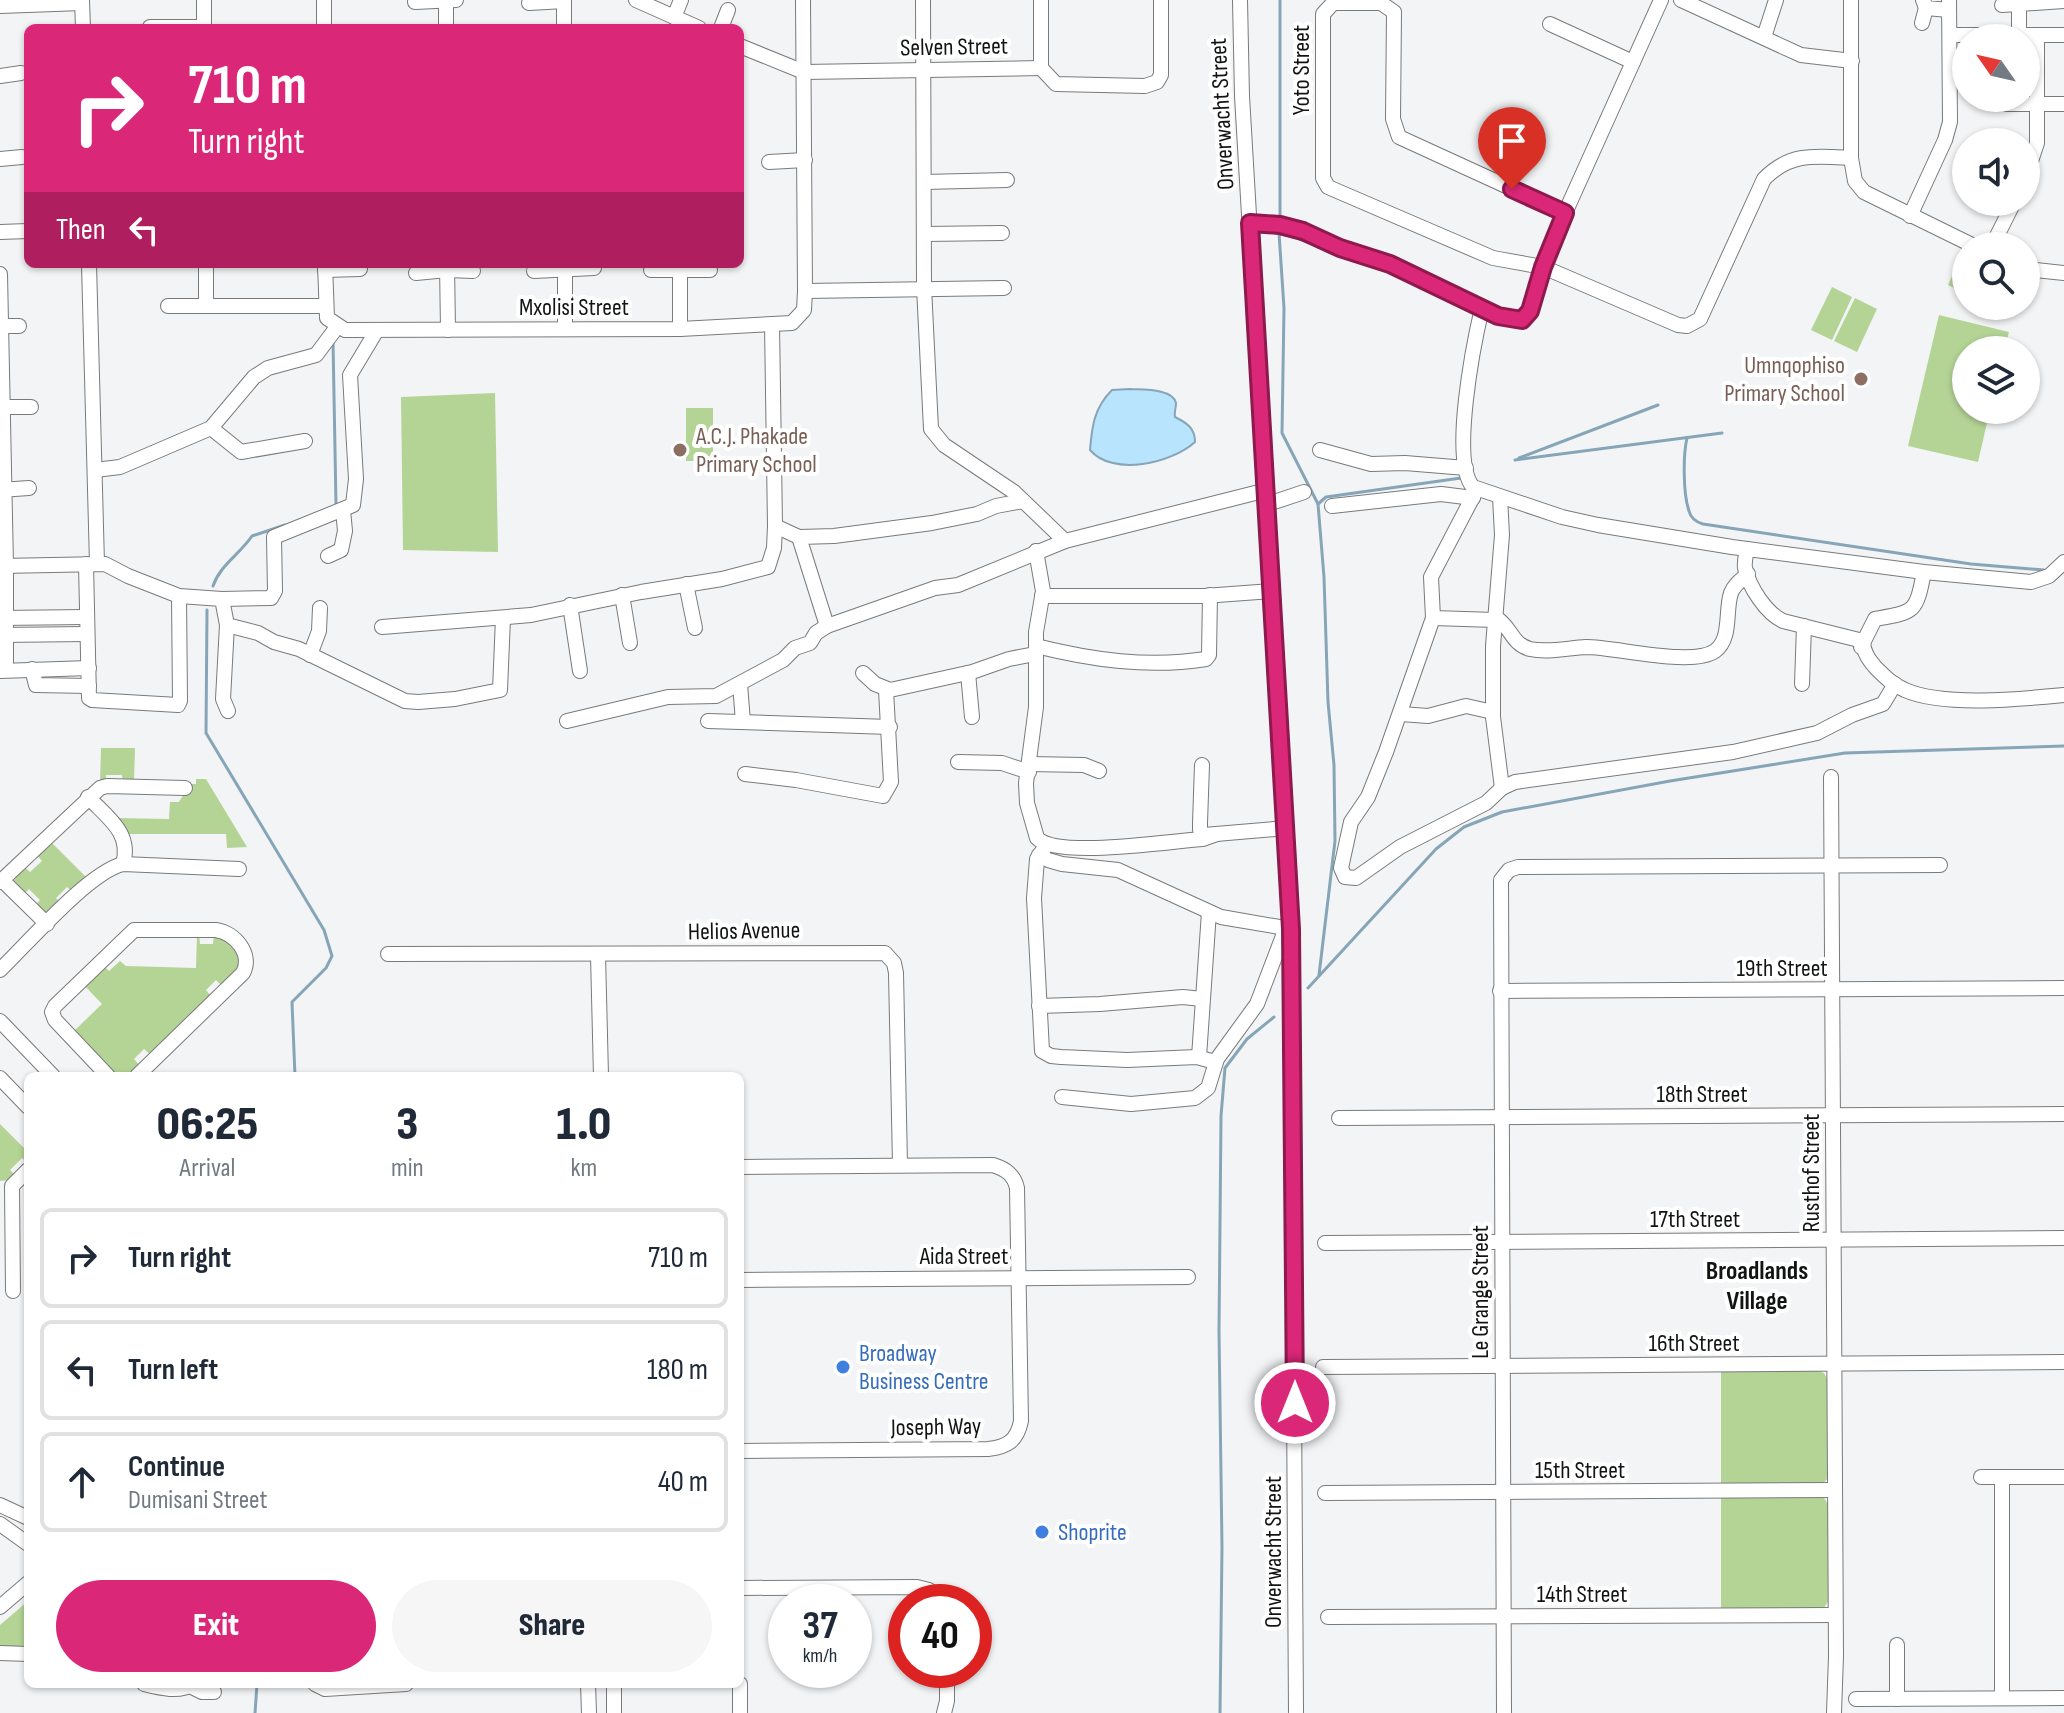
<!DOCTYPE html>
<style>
:root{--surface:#fff;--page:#f6f6f7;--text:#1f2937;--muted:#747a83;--line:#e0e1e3;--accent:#db2777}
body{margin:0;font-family:"Sofia Sans Condensed",sans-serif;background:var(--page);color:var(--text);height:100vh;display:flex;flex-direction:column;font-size:30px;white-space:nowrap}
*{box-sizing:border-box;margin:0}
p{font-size:26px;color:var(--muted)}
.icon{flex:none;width:44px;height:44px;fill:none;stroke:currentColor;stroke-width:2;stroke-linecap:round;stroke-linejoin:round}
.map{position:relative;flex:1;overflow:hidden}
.details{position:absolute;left:24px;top:1072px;width:720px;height:616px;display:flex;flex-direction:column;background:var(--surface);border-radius:12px;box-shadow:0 2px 6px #0004}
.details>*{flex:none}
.top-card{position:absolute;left:24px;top:24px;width:720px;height:244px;border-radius:12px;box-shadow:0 2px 6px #0004;background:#db2777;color:#fff;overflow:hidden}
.needle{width:52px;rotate:304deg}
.controls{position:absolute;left:1952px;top:24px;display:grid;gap:16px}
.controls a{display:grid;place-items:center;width:88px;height:88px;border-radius:50%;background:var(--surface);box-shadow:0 2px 6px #0004;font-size:40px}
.speed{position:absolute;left:768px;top:1584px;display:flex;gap:16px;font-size:40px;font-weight:700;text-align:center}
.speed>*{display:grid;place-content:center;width:104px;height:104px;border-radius:50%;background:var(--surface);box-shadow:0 2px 6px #0004;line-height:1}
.speed small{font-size:20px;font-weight:400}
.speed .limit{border:12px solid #d22;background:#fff;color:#111}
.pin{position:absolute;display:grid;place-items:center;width:68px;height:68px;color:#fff;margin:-82px -34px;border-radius:50% 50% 50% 0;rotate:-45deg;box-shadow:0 0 8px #0007}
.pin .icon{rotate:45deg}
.me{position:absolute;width:88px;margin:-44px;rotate:0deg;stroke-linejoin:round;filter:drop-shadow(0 0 6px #0008)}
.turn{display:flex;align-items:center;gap:28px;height:168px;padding:0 32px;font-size:36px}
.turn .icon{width:104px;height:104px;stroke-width:2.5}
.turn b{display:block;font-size:56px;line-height:68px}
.then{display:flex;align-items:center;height:76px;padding:0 32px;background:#0003;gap:16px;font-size:30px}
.eta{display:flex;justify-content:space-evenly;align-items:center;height:136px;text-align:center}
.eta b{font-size:48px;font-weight:800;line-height:56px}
.cta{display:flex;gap:16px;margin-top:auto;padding:16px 32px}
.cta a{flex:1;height:92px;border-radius:48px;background:var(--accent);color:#fff;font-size:32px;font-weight:800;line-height:92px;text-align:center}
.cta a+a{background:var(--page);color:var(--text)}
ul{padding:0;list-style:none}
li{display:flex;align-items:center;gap:24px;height:100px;margin:0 16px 12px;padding:0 16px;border:4px solid var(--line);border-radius:12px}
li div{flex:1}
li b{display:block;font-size:30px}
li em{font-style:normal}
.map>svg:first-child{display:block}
.green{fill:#b4d496}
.water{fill:#b8e4fd;stroke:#86a5b7;stroke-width:2}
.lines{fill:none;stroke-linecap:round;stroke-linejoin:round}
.stream{stroke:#86a5b7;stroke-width:3}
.minor-casing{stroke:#797a7c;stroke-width:16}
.minor{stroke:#fff;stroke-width:14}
.route-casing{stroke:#8e194d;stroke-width:20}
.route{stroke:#db2777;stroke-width:14}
.education-dot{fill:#8d6e63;stroke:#fff;stroke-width:3}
.shop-dot{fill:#3f7fe0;stroke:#fff;stroke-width:3}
.labels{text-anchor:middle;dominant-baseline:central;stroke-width:8;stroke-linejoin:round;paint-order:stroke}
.street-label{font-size:24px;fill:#121313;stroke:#fff}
.education-label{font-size:24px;fill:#785e54;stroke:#fff;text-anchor:end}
.shop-label{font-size:24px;fill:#366cbe;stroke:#fff;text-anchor:start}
.neighbourhood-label{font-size:26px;font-weight:bold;fill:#121313;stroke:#fff}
</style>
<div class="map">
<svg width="2064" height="1713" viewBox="0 0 2064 1713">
<rect width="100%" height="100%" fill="#f3f4f6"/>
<g class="green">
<path d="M1958 263 1966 266V294L1948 285Z"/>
<path d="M1832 287 1852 297 1832 340 1811 330Z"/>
<path d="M1855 298 1877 309 1857 352 1834 341Z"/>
<path d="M1939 315 2009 332 2004 350H1966V410H1990L1978 462 1908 446Z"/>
<path d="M495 393 498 552 403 550 401 397Z"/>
<rect x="686" y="408" width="27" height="53"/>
<path d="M101 748H135L134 783H123L122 775H106V783L100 785Z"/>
<path d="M196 779H206L247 847 227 848 226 834H128L116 818 169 819 170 802H179L190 784H196Z"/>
<path d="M50 841 88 879 74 893 67 887 56 898 62 905 49 916 34 906 40 900 29 889 23 895 13 882 24 866 30 872 42 861 36 854Z"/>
<path d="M197 934H199L200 944H213L214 934 226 938 243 961 223 987 216 980 206 990 212 997 152 1056 144 1049 134 1059 141 1067 131 1076H115L73 1032 102 1004 83 984 103 965 109 971 120 961 126 966 196 968Z"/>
<path d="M0 1124 28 1152V1164L22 1158 10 1170 16 1176 10 1180 0 1181Z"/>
<path d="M1721 1370H1816L1824 1373 1828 1380V1478L1822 1485 1721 1486Z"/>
<path d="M1721 1495 1824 1498 1828 1504 1829 1600 1824 1608 1721 1610Z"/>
<path d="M28 1601V1649L0 1647V1625Z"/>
</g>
<path class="water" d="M1130 389C1141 390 1173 388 1176 403 1176 408 1174 413 1175 417 1187 423 1195 428 1195 442 1172 463 1113 477 1090 450 1092 426 1094 408 1112 390Z"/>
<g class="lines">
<g class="stream">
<path d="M1280 220V0"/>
<path d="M1279 233 1284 308 1282 433 1318 504"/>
<path d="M333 341 336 505"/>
<path d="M1687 438C1683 455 1683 494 1689 511 1691 519 1696 522 1703 524L1971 564 2044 570"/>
<path d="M1519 458 1658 405"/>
<path d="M1515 460 1722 433"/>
<path d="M213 586C220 565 240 554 252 536L285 525"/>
<path d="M207 610 206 733 324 930 332 956 326 968 292 1002 295 1076"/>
<path d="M1319 975 1335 841 1334 765 1328 702 1324 577 1318 504 1326 497 1461 478"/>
<path d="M1308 988 1436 849 1464 827 1502 812 1670 781 1845 753 2064 746"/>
<path d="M255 1713 257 1684"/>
<path d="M1220 1713 1222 1547 1219 1331 1221 1116 1225 1068 1247 1039 1274 1017"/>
</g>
<g class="minor-casing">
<g id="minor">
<path d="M82 0 83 28"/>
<path d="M204 0V28"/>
<path d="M324 0V28"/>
<path d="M446 0V28"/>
<path d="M564 0V28"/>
<path d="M636 0 699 28"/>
<path d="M923 0 924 287 931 429 944 445 1014 492 1065 541"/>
<path d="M1240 0 1242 96 1291 929 1296 1713"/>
<path d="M1681 0 1801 55 1852 61"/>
<path d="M1851 0V158L1855 181 1864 192 1974 246"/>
<path d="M1923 0 1926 8 1949 10"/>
<path d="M415 2 456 0"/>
<path d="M529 3 564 1"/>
<path d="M2002 5 2019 4"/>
<path d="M0 6 82 3"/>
<path d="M674 17 681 0"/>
<path d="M1922 23 1926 8"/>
<path d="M1550 24 1633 62"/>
<path d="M150 27H204"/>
<path d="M721 28 728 10"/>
<path d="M1950 35H2064"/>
<path d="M2019 35V4L2064 1"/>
<path d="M1764 37 1776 0"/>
<path d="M740 46 804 72 1041 68"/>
<path d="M1041 68 1056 84 1145 86 1157 82 1161 75V0"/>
<path d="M1041 68V0"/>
<path d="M0 76 21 73"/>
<path d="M2007 104H2064"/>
<path d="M0 159 22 157"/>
<path d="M769 162 805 160"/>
<path d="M2026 176 2037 143V35"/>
<path d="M924 182 1007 180"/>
<path d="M1565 213 1399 137 1393 119 1394 12 1381 3H1333L1323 14V178L1328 187 1493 258 1543 267 1678 325 1687 326 1700 319 1764 179C1790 152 1816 156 1851 158"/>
<path d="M1910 216 1945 140 1950 122 1949 0"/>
<path d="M1250 223C1290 226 1303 233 1339 248 1357 255 1376 258 1393 265 1425 279 1492 322 1524 319L1530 311 1543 267 1565 213 1661 0"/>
<path d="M0 232 28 231"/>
<path d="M924 234 1002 233"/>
<path d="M1992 246 2014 202"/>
<path d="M89 264 97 564"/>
<path d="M206 264V305"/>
<path d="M325 264 327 318 345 330 680 329 792 323 804 310 805 291 803 0"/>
<path d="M447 264 448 330"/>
<path d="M565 264V329"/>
<path d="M2026 269 2064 273"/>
<path d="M325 270 360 269"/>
<path d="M651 270H710"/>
<path d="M534 271 594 268"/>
<path d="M416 273 447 270 473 271"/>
<path d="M0 274 6 566V670"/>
<path d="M805 291 1004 288"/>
<path d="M168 306H325"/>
<path d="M1482 308C1474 342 1450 461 1473 487L1562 517 1598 525 1732 547 1924 572 2031 582 2049 576 2064 562"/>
<path d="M0 326H19"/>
<path d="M680 329V264"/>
<path d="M0 407H31"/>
<path d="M211 428 241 452 305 441"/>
<path d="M1320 450 1371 464 1405 463 1466 468"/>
<path d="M95 470 120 467 211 428 254 377 268 368 316 355 337 327"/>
<path d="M1477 489 1431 577 1433 618 1386 752 1368 797 1351 822 1341 868 1345 877 1356 878 1400 847 1486 803 1502 788 1515 782 1733 752 1817 733 1852 715 1883 704 1895 684"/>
<path d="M0 490 29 488"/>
<path d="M1500 497 1502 535 1493 646V717L1502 788"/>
<path d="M1268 504 1304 492"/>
<path d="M1332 506 1441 494 1473 498"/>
<path d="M775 526 799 537 834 536 932 523 977 514 996 506 1023 501"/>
<path d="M799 537 827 626"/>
<path d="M1747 549C1746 555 1744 562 1745 568 1749 587 1766 613 1783 621L1863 641C1863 652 1869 660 1876 668 1885 677 1893 685 1905 690 1943 707 2022 699 2064 695"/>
<path d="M1036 551 1043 591 1036 632V707L1026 783 1027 803 1037 838C1057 859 1172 841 1203 839L1217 834"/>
<path d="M328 556 341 550 345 531 343 510"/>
<path d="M86 564 89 698 92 700 178 705 180 701 179 596"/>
<path d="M0 566 105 564 128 576 179 596 222 599 227 625 223 699 228 711"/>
<path d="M686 584 695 628"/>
<path d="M622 595 630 643"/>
<path d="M1042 596H1204L1272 591"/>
<path d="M222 599 271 598 275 591 274 537 353 505 356 479 350 375 377 330"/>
<path d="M570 605 580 671"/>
<path d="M1495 617C1512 627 1511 644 1530 649 1547 653 1568 648 1586 647 1616 647 1692 667 1715 651 1732 639 1725 610 1731 593 1734 585 1741 580 1748 574"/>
<path d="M0 618 86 617"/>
<path d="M1433 618 1495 620"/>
<path d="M227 625 258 633 274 642 299 649 405 701 418 702 455 699 500 690 503 618"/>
<path d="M382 627 531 615 641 592 722 579 768 567 774 548 775 526 772 324"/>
<path d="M0 635 87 634"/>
<path d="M1036 646C1092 660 1148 668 1206 659L1209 655 1210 595"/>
<path d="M1861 647 1875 619C1915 612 1916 613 1924 572"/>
<path d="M310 655 319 631 320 608"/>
<path d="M32 669 36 685 89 686"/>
<path d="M0 671 89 668"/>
<path d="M863 673 875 684 890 690 972 672 1009 659 1035 654"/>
<path d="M968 673 972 717"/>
<path d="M740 684 743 722"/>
<path d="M1802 684 1804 626"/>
<path d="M1401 714 1428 716 1466 706 1493 712"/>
<path d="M567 721 668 697 716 696 783 660 795 648 810 643 816 633 827 626 935 588 958 585 1065 541 1267 490"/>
<path d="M708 721 890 727"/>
<path d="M958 762 1002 763 1029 772"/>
<path d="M1029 764 1084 765 1099 771"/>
<path d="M1202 765 1200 823V830L1204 835 1286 828"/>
<path d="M745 774 796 780 883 796 891 782 886 690"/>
<path d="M1831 777 1836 1656 1834 1713"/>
<path d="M88 797C108 818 132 833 123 864"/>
<path d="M1047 844 1037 859 1034 898 1042 1051 1051 1056 1061 1057 1127 1060 1197 1057 1215 1062"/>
<path d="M1039 855 1048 860 1062 864 1118 870 1221 917 1291 929"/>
<path d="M2 880 47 924"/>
<path d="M0 882 100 788 107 786 185 788"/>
<path d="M388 954 885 953 894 963 896 973 900 1164"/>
<path d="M598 955 601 1076"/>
<path d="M0 970C28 943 89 872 123 864L239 869"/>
<path d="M1500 991 2064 988"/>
<path d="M1039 1006 1100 1004 1183 997 1202 999"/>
<path d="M0 1021 53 1076"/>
<path d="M1199 1057 1209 912"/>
<path d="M108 1076 55 1020 52 1012 55 1006 134 930H216C235 933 253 954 243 973L137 1076"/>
<path d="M0 1078 28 1107"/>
<path d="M1062 1097 1131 1104 1195 1098 1208 1088 1217 1059 1257 1004 1286 928"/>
<path d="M1339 1118 2064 1114"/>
<path d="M740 1167 993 1165C1006 1169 1014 1175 1017 1188L1021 1421C1017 1441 1007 1447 988 1449L740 1451"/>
<path d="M1325 1243 2064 1238"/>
<path d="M740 1280 1188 1277"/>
<path d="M13 1291 12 1186 28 1170"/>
<path d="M1323 1367 2064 1362"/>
<path d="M1981 1477H2064"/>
<path d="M2002 1477V1698"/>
<path d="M1325 1493 1835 1490"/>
<path d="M0 1505 28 1518"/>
<path d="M0 1524 28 1544"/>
<path d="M740 1588 917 1587 929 1590 940 1602"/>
<path d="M0 1607 28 1583"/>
<path d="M1328 1617 1835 1615"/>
<path d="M1897 1645V1699"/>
<path d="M0 1653 28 1654"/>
<path d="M144 1684C160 1688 179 1693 193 1684"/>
<path d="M315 1684 325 1689 406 1684"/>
<path d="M588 1684 589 1713"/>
<path d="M614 1684V1713"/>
<path d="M740 1684V1713"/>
<path d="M190 1686 202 1692H214"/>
<path d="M1856 1699 2064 1698"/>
<path d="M944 1713 947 1701V1670"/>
<path d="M1504 1713 1501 880 1509 870 1518 867 1940 865"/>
</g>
</g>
<use href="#minor" class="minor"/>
</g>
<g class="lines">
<g class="route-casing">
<path id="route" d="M1295 1403 1291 929 1250 223 1280 225 1303 231 1340 248 1390 264 1498 316 1522 320 1530 311 1543 267 1565 213 1512 189"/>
</g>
<use href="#route" class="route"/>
</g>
<g class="education-dot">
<circle cx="1861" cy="379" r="8"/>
<circle cx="680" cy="450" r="8"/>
</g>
<g class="shop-dot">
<circle cx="843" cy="1367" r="8"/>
<circle cx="1042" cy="1532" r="8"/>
</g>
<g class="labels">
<g class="street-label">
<text transform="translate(954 47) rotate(-1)">Selven Street</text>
<text transform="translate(1301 70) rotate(-90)">Yoto Street</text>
<text transform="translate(1222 114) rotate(-93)">Onverwacht Street</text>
<text x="574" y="307">Mxolisi Street</text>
<text transform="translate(744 931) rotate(-1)">Helios Avenue</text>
<text x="1782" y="968">19th Street</text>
<text x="1702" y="1094">18th Street</text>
<text transform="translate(1811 1173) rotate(-90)">Rusthof Street</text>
<text x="1695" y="1219">17th Street</text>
<text x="964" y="1256">Aida Street</text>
<text transform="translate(1480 1292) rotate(-90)">Le Grange Street</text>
<text x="1694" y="1343">16th Street</text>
<text transform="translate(936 1427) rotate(-1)">Joseph Way</text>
<text x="1580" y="1470">15th Street</text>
<text transform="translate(1273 1552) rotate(-90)">Onverwacht Street</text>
<text x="1582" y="1594">14th Street</text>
</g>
<g class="education-label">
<text x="1845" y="365">Umnqophiso<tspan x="1845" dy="28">Primary School</tspan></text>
<text x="696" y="436" text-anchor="start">A.C.J. Phakade<tspan x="696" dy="28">Primary School</tspan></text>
</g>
<g class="shop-label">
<text x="859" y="1353">Broadway<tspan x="859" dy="28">Business Centre</tspan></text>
<text x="1058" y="1532">Shoprite</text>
</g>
<g class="neighbourhood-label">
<text x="1757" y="1271">Broadlands<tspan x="1757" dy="30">Village</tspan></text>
</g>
</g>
</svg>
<div class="controls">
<a><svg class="needle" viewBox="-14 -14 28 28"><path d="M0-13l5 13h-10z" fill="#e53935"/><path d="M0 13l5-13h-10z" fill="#747a83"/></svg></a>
<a><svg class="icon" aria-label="sound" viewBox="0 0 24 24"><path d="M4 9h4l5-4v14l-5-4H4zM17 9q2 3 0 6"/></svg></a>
<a><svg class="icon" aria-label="search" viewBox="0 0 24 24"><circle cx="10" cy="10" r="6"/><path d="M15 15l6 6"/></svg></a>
<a><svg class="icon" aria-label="layers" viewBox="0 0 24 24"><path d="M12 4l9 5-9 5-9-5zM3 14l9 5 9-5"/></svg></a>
</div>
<div class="speed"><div>37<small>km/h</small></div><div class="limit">40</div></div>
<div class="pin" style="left:1512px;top:189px;background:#d93025"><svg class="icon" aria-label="arrive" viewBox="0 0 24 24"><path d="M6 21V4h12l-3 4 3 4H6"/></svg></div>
<svg class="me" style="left:1295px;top:1403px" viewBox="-20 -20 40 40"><circle r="17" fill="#db2777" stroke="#fff" stroke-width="3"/><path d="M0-11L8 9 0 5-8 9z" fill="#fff"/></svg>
<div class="top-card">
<div class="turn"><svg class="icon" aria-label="right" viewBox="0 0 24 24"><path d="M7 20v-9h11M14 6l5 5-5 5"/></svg><div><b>710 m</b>Turn right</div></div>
<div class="then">Then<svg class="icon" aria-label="left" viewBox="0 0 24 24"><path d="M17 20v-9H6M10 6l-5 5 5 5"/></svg></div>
</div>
<section class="details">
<div class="eta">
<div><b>06:25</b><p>Arrival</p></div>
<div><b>3</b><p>min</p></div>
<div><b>1.0</b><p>km</p></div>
</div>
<ul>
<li><svg class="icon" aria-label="right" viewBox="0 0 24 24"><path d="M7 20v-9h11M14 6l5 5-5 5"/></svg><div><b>Turn right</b></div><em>710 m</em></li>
<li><svg class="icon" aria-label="left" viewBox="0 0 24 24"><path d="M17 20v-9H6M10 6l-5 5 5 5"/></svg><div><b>Turn left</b></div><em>180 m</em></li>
<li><svg class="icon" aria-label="ahead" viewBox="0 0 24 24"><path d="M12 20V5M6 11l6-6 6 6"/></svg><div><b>Continue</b><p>Dumisani Street</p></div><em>40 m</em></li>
</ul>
<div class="cta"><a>Exit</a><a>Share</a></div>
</section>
</div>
